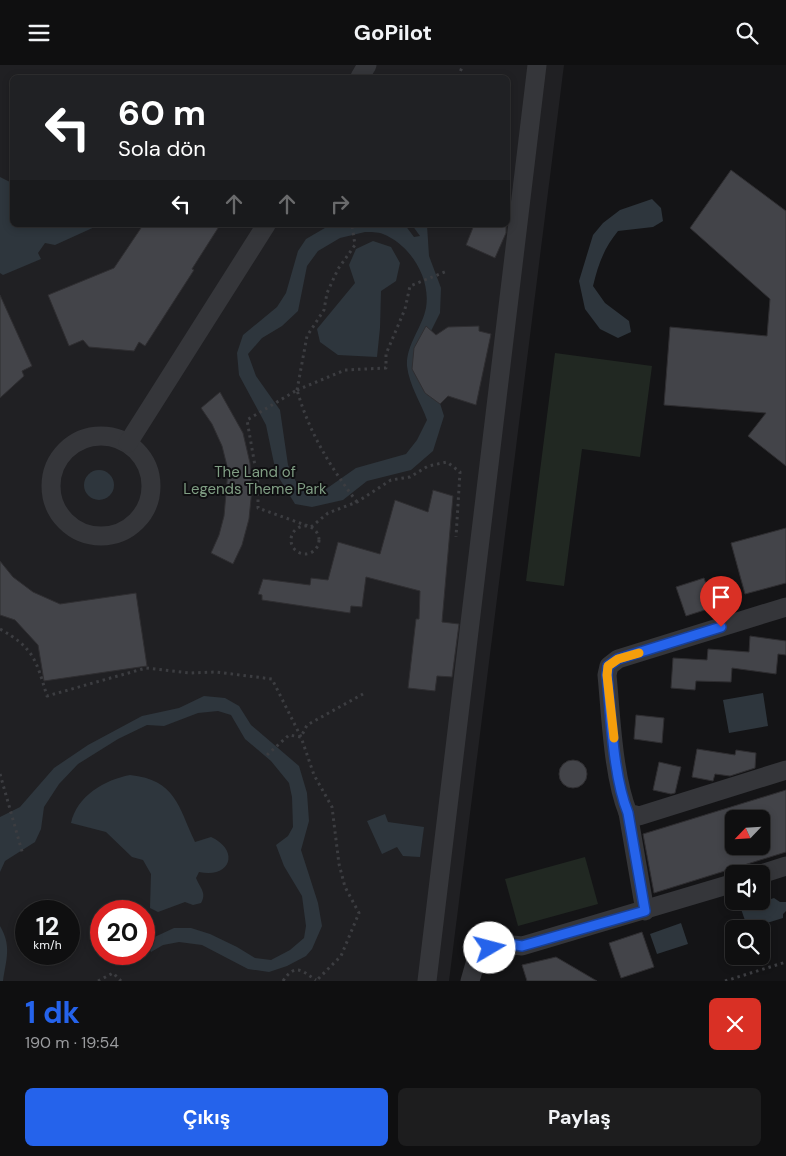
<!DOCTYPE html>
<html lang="tr">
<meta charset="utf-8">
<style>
:root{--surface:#0f0f10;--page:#1d1d1e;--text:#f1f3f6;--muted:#9b9c9f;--line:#2f2f30;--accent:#2563eb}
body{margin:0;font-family:"DM Sans",sans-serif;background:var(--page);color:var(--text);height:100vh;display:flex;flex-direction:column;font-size:19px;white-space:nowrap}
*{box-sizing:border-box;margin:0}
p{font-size:16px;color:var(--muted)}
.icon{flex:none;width:28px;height:28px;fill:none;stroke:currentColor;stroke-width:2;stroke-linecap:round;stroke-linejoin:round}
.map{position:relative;height:916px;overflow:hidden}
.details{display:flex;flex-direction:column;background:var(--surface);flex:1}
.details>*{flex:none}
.hud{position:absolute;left:10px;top:10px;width:500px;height:152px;border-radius:8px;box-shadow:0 2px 8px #0003,0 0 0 1px var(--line);background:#202124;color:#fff;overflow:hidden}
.needle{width:32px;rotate:245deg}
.buttons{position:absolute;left:725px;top:745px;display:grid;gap:10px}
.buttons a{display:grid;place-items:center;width:45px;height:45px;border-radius:8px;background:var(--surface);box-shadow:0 2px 8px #0003,0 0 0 1px var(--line);font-size:25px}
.speed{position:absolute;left:15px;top:835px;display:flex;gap:10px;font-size:25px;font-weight:700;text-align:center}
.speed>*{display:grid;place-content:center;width:65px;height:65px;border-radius:50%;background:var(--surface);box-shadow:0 2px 8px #0003,0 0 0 1px var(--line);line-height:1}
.speed small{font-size:12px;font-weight:400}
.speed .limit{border:8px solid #d22;background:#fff;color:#111}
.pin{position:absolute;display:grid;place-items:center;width:42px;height:42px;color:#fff;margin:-51px -21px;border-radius:50% 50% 50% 0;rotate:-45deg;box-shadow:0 0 5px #0007}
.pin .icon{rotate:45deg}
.me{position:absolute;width:55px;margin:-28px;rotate:82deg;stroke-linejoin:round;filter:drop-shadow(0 0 4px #0008)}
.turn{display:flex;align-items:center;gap:18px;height:105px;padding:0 25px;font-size:22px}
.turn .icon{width:65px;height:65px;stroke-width:2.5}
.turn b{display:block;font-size:35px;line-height:42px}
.lanes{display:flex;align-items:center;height:48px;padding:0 25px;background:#0003;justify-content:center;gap:25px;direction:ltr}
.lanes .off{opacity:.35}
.round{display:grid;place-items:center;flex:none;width:52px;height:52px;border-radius:8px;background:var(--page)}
.overview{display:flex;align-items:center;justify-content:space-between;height:85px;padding:0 25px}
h1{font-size:30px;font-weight:700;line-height:38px;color:var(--accent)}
.cta{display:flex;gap:10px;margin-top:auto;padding:10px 25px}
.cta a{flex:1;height:58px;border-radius:8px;background:var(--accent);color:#fff;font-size:20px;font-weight:700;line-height:58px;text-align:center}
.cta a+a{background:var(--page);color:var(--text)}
header{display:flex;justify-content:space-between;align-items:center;height:65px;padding:0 25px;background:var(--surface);font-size:22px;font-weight:700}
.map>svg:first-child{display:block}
.built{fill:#202023;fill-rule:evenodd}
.green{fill:#212822}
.water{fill:#2e363d;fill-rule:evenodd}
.building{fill:#434449;stroke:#2f2e31;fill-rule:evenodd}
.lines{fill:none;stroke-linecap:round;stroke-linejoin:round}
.path{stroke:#3c3d41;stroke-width:3;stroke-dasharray:2.5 4;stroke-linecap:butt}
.minor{stroke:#35363a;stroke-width:19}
.route-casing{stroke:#184099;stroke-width:12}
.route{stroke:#2563eb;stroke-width:9}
.slow{stroke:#f59e0b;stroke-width:9}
.labels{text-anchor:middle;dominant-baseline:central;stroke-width:4;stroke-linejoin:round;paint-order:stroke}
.park-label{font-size:15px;fill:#809e84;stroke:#0f0f11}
</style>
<header><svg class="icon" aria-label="menu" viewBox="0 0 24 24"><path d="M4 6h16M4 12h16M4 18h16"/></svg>GoPilot<svg class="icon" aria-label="search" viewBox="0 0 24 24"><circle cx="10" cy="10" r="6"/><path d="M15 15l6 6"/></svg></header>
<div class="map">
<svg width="786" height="916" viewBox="0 0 786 916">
<rect width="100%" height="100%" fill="#141416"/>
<path class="built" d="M0 0H564L449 916H0ZM12 12H508V160H12ZM26 846H69V889H26ZM101 846H144V889H101Z"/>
<g class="green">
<path d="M555 288 652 301 640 392 582 384 564 521 526 516Z"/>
<path d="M585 792 598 839 518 861 505 814Z"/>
</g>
<g class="water">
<path d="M0 112 12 118V160H99L55 180 45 178 38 188 41 194 3 210 0 208Z"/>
<path d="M652 134 661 143 663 156 653 162 618 166C604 183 598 200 593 221L605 238 629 256 631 267 618 273 600 264 585 244 579 216 593 170 603 158 620 145Z"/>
<path d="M330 160H405L414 172 420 171 412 160H427L429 191 441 223 440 248 431 266 425 291 444 351 433 386 411 405 367 416 343 435 312 442 295 439 276 408 266 360 239 310 237 288 243 270 277 242 286 228 298 186 306 174ZM365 167C370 167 378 167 383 169 411 180 431 214 426 243 422 263 406 280 407 301 409 320 421 338 427 355L417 375 406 389 356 403 326 424 307 428 298 421 288 400 280 345 256 311 248 289 262 273 282 261 298 246 307 201 318 186 340 173Z"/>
<path d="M373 176 391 182 400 198 396 216 381 226 380 263 377 292 338 290 320 277 317 264 355 218 349 200 356 184Z"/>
<circle cx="99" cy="420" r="15"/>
<path d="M763 628 768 661 729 668 723 635Z"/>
<path d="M204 631 225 633 239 641 251 660 299 701 307 728 309 756 301 785 318 838 322 861 312 884 306 891 287 901 269 907 248 904 202 880 179 877 163 880 151 887 146 876 174 863H191L210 869 237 882 255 893 271 895 290 885 304 873 306 861 302 831 284 801 276 780 288 771 293 762 292 732 289 718 271 696 245 674 231 650 218 646 198 648 164 661 147 660 118 674 78 699 59 719 44 742 41 764 35 777 5 796 0 807V752L20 742 54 703 88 680 142 651 179 643Z"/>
<path d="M130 710C176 715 178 741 195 777L211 772C240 785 231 814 199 807L196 813C200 823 207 828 201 838L193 840 185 837 158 847 150 843 151 809 143 795 132 792 106 767 71 758C77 731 104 715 130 710Z"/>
<path d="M385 749 388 757 424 762 420 792 403 791 397 782 382 789 367 756Z"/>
<path d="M774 833 780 837H786V846L783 849V853L748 864 741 844Z"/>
<path d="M681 858 688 879 657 889 650 869Z"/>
<path d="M0 861C12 881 6 895 3 916H0Z"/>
</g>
<g class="building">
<path d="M731 105 786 146V401L748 371 766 348 664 340 670 262 767 271 770 234 690 163Z"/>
<path d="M143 160H220L192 204 194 205 145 281 139 277 134 286 89 282 83 275 69 281 48 230 114 203Z"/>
<path d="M474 160H506V168L495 193 466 180Z"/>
<path d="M0 230 32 301 22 306 24 311 0 333Z"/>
<path d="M426 261 436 270 448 262 479 261V266L491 269 476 340 448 331 440 339 425 328 412 304 414 283Z"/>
<path d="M220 327 243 368 250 398 252 424 249 454 242 480 233 499 211 488 219 470 224 451 228 405 222 381 212 359 201 343Z"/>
<path d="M433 425 453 431 442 557 459 559 452 612 437 611 435 626 408 623 416 554H419L420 526 366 512 362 542 351 541 350 548 262 535V530L258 529 263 514 310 520 311 513 328 515 338 477 380 489 395 435 428 447Z"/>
<path d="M786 463V518L745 529 731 478Z"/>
<path d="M0 496 13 512 33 527 60 539 136 528 147 601 44 616 38 580 15 555 0 550Z"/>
<path d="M704 513 714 542 686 551 676 522Z"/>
<path d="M750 571 786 576V590L778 589 776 609 732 603 731 617 696 616 695 625 671 623 673 593 707 595 708 584 749 587Z"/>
<path d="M636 650 664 653 662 678 634 674Z"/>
<path d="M697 684 735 690 736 685 756 688 755 703 730 711 715 709 713 716 692 712Z"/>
<circle cx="573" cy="709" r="14"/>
<path d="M659 697 681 702 675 728 671 729 653 725Z"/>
<path d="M786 725V787L654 828 643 769ZM734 754H761V781H734Z"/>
<path d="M642 867 654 902 621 913 609 878Z"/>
<path d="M556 892 597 916H527L522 900Z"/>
</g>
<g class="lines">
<g class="path">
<path d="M458 12 463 0"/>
<path d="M297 325 345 305 386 303V289L405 244 410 221 447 206"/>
<path d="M297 325 307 271 324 245 327 228 338 204 355 180 352 160"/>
<path d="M357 437C330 402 309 367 297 325L247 355 258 418V443L311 462 328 448 357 437 391 415 410 412 428 401 447 397 460 407 456 472"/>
<circle cx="305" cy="475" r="14"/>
<path d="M0 564C34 583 36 595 47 631L146 603 190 608 216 607 272 614 301 672 314 710 332 742 339 799 345 822 359 848 341 891 316 916"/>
<path d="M267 690 289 670 301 672 307 660 363 629"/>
<path d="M0 709 23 790"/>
<path d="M98 916 113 908 121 916"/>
<path d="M283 916C296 896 304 908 316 915"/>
<path d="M725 916 786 897"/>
</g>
<g class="minor">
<path d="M360 12 367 0"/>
<circle cx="101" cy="421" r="50"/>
<path d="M128 378 266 160"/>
<path d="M786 542 618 594 609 601 607 610C611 651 613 711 628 748L639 751 786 705"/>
<path d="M628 748 645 846"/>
<path d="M761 809 786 801"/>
<path d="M427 916 537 0"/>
<path d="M470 916 478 888 503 879 522 881 734 818"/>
</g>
</g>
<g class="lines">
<g class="route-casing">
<path id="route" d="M490 883 503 878 522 881 645 846 628 748C613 711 611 651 607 610L608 601 618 594 721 562"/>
</g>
<use href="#route" class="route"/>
<path class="slow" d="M614 673 607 610 608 601 618 594 639 588"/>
</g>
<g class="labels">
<g class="park-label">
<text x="255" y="407">The Land of<tspan x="255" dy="17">Legends Theme Park</tspan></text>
</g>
</g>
</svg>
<div class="buttons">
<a><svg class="needle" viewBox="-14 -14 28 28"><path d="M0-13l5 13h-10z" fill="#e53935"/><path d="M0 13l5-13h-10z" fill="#9b9c9f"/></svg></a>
<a><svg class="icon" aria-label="sound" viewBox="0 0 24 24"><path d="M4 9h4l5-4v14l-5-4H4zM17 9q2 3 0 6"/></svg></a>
<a><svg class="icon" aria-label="search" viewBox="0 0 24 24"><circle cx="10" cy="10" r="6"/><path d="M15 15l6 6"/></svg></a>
</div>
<div class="speed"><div>12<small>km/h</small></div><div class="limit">20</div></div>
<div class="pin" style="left:721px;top:562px;background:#d93025"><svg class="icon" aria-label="arrive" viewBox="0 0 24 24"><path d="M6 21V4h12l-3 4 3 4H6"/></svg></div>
<svg class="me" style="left:490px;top:883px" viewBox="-20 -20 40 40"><circle r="19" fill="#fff"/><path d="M0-13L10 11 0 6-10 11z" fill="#2563eb"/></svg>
<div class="hud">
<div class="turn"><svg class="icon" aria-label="left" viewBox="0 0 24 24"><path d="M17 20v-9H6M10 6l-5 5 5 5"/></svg><div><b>60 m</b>Sola dön</div></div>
<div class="lanes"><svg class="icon" aria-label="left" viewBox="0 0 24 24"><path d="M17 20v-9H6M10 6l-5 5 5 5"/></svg><svg class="icon off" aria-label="ahead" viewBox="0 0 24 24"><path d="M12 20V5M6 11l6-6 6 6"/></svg><svg class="icon off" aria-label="ahead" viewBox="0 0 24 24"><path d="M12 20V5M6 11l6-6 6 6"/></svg><svg class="icon off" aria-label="right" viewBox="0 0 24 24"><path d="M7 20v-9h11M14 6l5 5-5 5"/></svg></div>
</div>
</div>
<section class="details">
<div class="overview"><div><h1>1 dk</h1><p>190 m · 19:54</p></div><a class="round" style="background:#d93025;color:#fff"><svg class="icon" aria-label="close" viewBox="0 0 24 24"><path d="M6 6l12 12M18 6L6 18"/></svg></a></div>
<div class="cta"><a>Çıkış</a><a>Paylaş</a></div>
</section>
